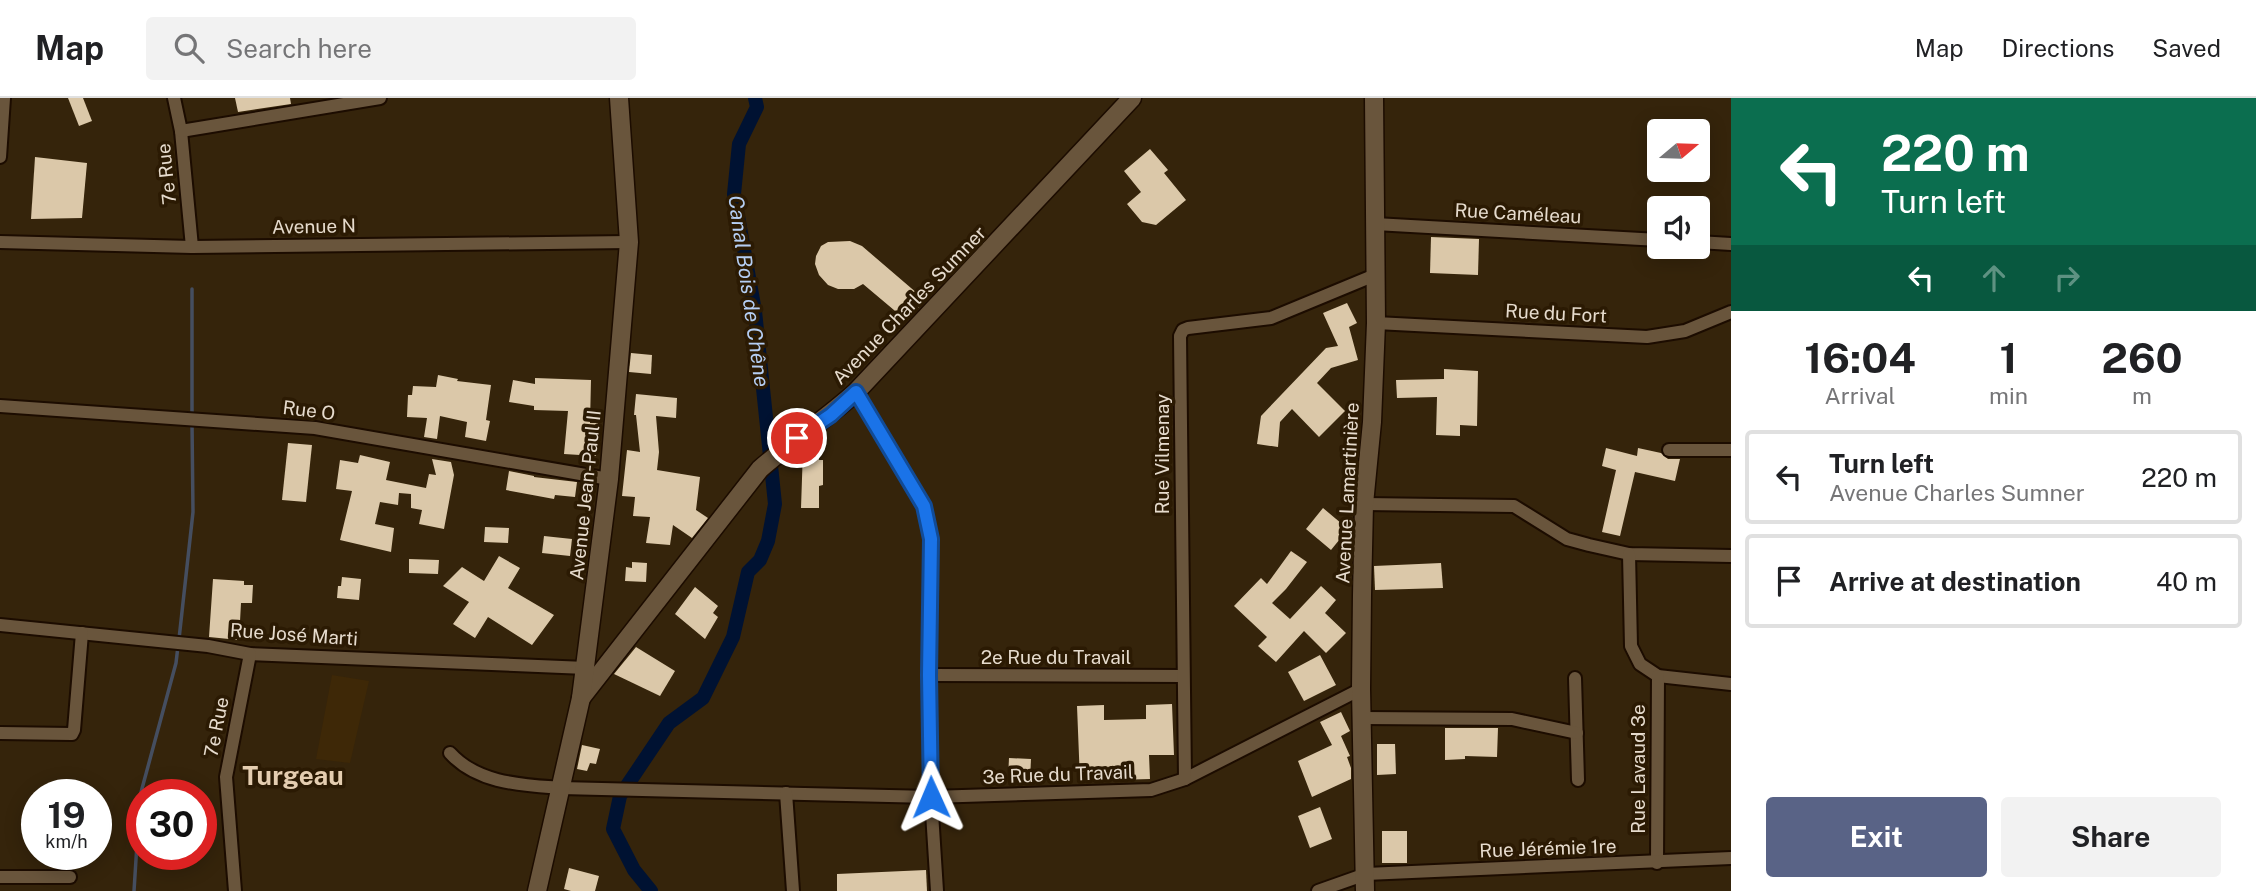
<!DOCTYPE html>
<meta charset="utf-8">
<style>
:root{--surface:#fff;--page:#f2f2f2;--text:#202124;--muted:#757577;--line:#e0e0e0;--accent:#596386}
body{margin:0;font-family:"Public Sans",sans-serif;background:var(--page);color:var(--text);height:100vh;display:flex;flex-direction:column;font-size:26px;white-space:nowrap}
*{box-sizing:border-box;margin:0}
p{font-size:23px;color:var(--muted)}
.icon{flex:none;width:38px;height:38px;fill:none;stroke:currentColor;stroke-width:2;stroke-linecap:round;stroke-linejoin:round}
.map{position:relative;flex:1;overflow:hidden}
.side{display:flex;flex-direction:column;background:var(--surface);width:525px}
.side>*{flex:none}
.banner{background:#0b6e4f;color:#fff;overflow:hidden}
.needle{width:46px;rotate:71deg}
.fabs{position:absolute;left:1647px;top:21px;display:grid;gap:14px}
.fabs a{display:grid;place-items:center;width:63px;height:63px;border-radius:7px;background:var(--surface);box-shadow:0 4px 18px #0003;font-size:35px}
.speed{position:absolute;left:21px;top:681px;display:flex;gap:14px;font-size:35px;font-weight:700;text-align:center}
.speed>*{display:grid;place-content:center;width:91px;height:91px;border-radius:50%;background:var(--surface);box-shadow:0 4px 18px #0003;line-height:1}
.speed small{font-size:18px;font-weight:400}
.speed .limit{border:10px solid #d22;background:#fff;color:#111}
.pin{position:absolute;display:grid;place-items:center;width:60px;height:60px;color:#fff;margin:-30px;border:4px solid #fff;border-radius:50%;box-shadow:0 2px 7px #0007}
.me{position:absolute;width:77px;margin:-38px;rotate:359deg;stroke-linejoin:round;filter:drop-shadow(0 0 5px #0008)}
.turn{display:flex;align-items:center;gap:24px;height:147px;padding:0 35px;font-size:32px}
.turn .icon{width:91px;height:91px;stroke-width:2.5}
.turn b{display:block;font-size:49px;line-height:60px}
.lanes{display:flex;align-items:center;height:66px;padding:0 35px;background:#0003;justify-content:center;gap:35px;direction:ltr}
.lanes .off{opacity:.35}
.eta{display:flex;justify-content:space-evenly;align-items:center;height:119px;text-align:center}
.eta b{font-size:42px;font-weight:700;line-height:49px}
.action{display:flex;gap:14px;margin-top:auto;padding:14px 35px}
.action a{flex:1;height:80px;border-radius:7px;background:var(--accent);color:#fff;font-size:28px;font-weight:700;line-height:80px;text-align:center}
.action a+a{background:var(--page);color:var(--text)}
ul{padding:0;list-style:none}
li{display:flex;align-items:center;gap:21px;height:94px;margin:0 14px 10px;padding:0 21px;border:4px solid var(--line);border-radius:7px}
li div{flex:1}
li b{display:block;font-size:26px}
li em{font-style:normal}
header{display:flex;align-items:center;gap:42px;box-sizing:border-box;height:98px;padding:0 35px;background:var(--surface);border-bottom:2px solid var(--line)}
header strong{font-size:33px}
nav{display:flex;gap:38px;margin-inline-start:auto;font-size:24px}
.search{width:490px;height:63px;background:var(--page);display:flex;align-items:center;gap:18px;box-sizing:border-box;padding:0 24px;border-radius:7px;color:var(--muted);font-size:26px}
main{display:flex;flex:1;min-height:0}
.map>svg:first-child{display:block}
.built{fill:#3e2807}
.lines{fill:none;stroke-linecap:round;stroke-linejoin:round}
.stream{stroke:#454e60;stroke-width:3.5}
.canal{stroke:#001232;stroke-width:14}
.building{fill:#dbc8a9}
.street-casing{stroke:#1c0c00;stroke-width:16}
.secondary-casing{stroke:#1c0c00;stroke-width:21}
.street{stroke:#69553c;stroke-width:12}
.secondary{stroke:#69553c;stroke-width:18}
.route-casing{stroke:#114b97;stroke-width:18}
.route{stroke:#1a73e8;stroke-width:12}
.labels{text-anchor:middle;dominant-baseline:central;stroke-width:7;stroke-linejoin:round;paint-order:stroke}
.street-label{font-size:19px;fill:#e6dbcd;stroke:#2b1a03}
.water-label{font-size:21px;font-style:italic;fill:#b5cef3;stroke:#2b1a03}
.district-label{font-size:26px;font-weight:bold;fill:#e4cdb0;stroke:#2b1a03}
</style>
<header>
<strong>Map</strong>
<div class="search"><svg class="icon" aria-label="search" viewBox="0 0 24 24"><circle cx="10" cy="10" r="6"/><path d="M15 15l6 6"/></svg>Search here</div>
<nav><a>Map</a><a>Directions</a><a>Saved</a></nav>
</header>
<main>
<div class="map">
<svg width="1731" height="793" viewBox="0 0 1731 793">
<rect width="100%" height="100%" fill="#35240b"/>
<path class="built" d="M332 577 369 583 350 665 316 661Z"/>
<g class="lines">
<g class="stream">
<path d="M192 191V317"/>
<path d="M179 541 193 414 192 325"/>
<path d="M134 793 140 698 176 565 178 548"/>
</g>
<path class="canal" d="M651 793 634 772 613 731 620 698 669 625 703 600 733 539 748 474 760 462 768 443 775 406 755 213 734 96 739 46 757 9 755 0"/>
</g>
<g class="building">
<path d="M68 0H83L92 23 79 28Z"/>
<path d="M235 0H290L291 6 238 14Z"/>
<path d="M1150 51 1168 72 1164 75 1186 102 1156 127 1142 124 1127 106 1141 94 1124 73Z"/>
<path d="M35 59 87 65 82 120 31 121Z"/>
<path d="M1431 139 1479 141 1478 177 1430 175Z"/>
<path d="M850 143 862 148 925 202 907 223 863 186 854 191H838L828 187 819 177 815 166 816 158 821 148 828 144Z"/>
<path d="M1347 205 1357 225 1349 229 1358 262 1331 270 1317 285 1345 313 1319 339 1292 311 1280 324 1278 349 1257 346 1261 318 1326 250 1338 248 1323 215Z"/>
<path d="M631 255 652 257 651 276 629 274Z"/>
<path d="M1444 271 1478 273 1477 328 1460 327V338L1436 337 1437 299 1397 300 1396 282 1444 281Z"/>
<path d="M438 277 458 281 457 283 491 287 486 322 490 323 486 343 465 339 467 324 440 318 437 341 424 339 427 320 407 319 408 297H412L413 288 436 289Z"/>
<path d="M535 280 591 282 590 325H598L596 358 564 356 568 313 534 312V308L509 304 513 282 535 286Z"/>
<path d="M636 296 677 300 676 320 656 318 659 354 657 372 700 379 696 412 708 420 692 440 673 427 670 447 646 445 650 419 633 418 635 399 622 398 627 352 640 354 636 317H634Z"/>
<path d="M288 345 312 347 306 404 282 402Z"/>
<path d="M1606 350 1637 358 1638 350 1661 355 1668 361H1680L1675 383 1635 374 1620 438 1602 434 1616 372 1602 368Z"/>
<path d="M803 351H819V362H823V387L819 388V410H801Z"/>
<path d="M360 357 390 364 386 382 426 390 429 376 436 377 432 361 451 364 454 377 444 431 419 426 422 412 411 410V396L399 395 398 407 380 404 375 426 394 430 391 454 340 442 352 393 336 391 340 362 358 365Z"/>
<path d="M509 373 534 378V379L577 384 575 399 555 397 554 401 506 392Z"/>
<path d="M1323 410 1348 431 1331 452 1306 431Z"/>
<path d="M485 429 509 430 508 445 484 444Z"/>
<path d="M544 438 572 441 570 458 542 455Z"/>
<path d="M1291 453 1307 464 1286 491 1272 505 1290 521 1321 488 1336 502 1325 515 1346 535 1326 555 1304 533 1276 564 1258 548 1267 539 1234 508 1261 480 1267 486Z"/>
<path d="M499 458 520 470 508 490 554 517 532 547 488 519 475 540 453 526 469 504 443 488 462 469 484 483Z"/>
<path d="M409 461 439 462 438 476 409 475Z"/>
<path d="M632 464 647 465 646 484 625 483 626 469 632 470Z"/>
<path d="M1441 465 1443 490 1375 492 1374 468Z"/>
<path d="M342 479 361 481 359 502 337 500 338 488H341Z"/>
<path d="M213 481 244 483V487H253L252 505H241L239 542 209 539Z"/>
<path d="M695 489 718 508 713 515 718 519 705 541 675 516Z"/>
<path d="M636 549 675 573 660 598 614 576Z"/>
<path d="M1320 557 1336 587 1304 603 1288 574Z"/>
<path d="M1172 606 1174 657H1149L1150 681 1080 683 1077 608 1104 607V622L1146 621V607Z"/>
<path d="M1341 614 1350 633 1341 638 1350 658 1347 659 1351 670V681L1312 699 1298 663 1332 647 1320 624Z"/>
<path d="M1445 630H1498L1497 659 1465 658V661L1445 662Z"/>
<path d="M1377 646H1395L1396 676 1377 677Z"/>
<path d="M582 647 600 651 596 666 590 665 587 673 577 671Z"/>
<path d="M1009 660 1031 661 1030 682 1008 681Z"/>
<path d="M1320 709 1332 741 1310 750 1298 718Z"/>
<rect x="1382" y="733" width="25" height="32"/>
<path d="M569 770 599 778 595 793H571L564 791Z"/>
<path d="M926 772 927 793H837V776Z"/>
</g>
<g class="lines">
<g class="street-casing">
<g id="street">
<path d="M174 0 181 33 192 149"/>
<path d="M181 33 380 0"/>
<path d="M0 59 4 0"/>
<path d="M1375 126 1659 142"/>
<path d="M0 144 192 149 629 144"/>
<path d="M1698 144 1731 146"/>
<path d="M1376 225 1647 239 1685 233 1731 214"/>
<path d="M856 294 924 408 931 441 929 577 931 699 937 793"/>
<path d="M0 308 315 330 609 381"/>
<path d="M1669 352H1731"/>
<path d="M1364 406 1514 408 1567 441 1589 447 1629 456 1731 458"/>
<path d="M1629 456 1631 548 1640 566 1658 578 1731 586"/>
<path d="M0 527 208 548 250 556 586 570"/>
<path d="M929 577 1183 578"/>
<path d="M1575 580 1578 682"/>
<path d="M1362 620 1512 621 1577 635"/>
<path d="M0 635 72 636 74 632 82 535"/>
<path d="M450 655C478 686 523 687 561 690L931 699 1151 692 1185 681 1361 591"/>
<path d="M1185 681 1180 238 1183 232 1188 230 1271 220 1375 177"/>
<path d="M786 695 793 793"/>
<path d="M1657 765 1658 578"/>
<path d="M0 779H70"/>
<path d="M235 793 226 679 250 556"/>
<path d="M1318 793 1366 776 1731 760"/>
</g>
</g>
<g class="secondary-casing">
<g id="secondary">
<path d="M581 600 760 371C791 344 826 321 856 294L1132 0"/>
<path d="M537 793 581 600 609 381 629 144 619 0"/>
<path d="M1365 793 1361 591 1362 497 1364 406 1372 324 1376 225 1374 0"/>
</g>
</g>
<use href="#street" class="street"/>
<use href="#secondary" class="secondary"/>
</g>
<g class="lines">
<g class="route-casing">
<path id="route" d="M797 340 831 317 856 294 924 408 931 441 929 577 931 699"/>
</g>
<use href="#route" class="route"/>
</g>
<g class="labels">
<g class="street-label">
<text transform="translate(166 76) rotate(-96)">7e Rue</text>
<text transform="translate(1518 115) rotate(3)">Rue Caméleau</text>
<text transform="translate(314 128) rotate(-1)">Avenue N</text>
<text transform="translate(909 207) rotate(-46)">Avenue Charles Sumner</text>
<text transform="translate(1556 215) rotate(3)">Rue du Fort</text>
<text transform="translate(309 312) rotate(7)">Rue O</text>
<text transform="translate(1162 356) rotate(-90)">Rue Vilmenay</text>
<text transform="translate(1347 395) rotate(-87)">Avenue Lamartinière</text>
<text transform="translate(585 397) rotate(-84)">Avenue Jean-Paul II</text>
<text transform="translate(294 536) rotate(4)">Rue José Marti</text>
<text x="1056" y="559">2e Rue du Travail</text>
<text transform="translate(216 629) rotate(-79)">7e Rue</text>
<text transform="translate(1638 671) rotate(-90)">Rue Lavaud 3e</text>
<text transform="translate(1058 676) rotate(-2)">3e Rue du Travail</text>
<text transform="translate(1548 750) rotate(-2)">Rue Jérémie 1re</text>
</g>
<g class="water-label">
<text transform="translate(749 193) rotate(82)">Canal Bois de Chêne</text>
</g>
<g class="district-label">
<text x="293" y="677">Turgeau</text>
</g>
</g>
</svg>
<div class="fabs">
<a><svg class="needle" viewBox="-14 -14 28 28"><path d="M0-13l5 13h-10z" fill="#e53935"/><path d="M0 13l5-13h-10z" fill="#757577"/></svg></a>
<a><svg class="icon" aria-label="sound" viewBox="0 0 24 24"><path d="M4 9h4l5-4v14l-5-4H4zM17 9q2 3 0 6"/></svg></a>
</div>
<div class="speed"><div>19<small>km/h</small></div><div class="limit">30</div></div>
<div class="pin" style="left:797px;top:340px;background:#d93025"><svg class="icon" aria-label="arrive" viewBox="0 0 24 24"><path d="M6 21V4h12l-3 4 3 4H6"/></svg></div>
<svg class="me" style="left:931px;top:699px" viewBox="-20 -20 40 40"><path d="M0-17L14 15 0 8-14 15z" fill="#1a73e8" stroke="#fff" stroke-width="4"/></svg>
</div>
<section class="side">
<div class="banner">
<div class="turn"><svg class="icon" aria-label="left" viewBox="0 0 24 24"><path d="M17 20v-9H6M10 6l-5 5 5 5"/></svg><div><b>220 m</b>Turn left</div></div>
<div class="lanes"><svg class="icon" aria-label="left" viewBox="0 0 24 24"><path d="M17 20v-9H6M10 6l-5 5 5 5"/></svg><svg class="icon off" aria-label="ahead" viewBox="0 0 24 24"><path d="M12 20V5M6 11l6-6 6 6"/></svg><svg class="icon off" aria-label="right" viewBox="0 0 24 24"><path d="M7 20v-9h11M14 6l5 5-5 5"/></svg></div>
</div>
<div class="eta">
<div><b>16:04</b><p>Arrival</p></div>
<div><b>1</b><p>min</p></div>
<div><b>260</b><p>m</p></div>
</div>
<ul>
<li><svg class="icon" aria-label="left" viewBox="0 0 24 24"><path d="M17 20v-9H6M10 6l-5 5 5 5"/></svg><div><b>Turn left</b><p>Avenue Charles Sumner</p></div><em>220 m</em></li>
<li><svg class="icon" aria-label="arrive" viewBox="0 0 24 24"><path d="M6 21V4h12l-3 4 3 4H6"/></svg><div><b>Arrive at destination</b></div><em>40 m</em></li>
</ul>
<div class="action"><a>Exit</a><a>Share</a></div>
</section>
</main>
